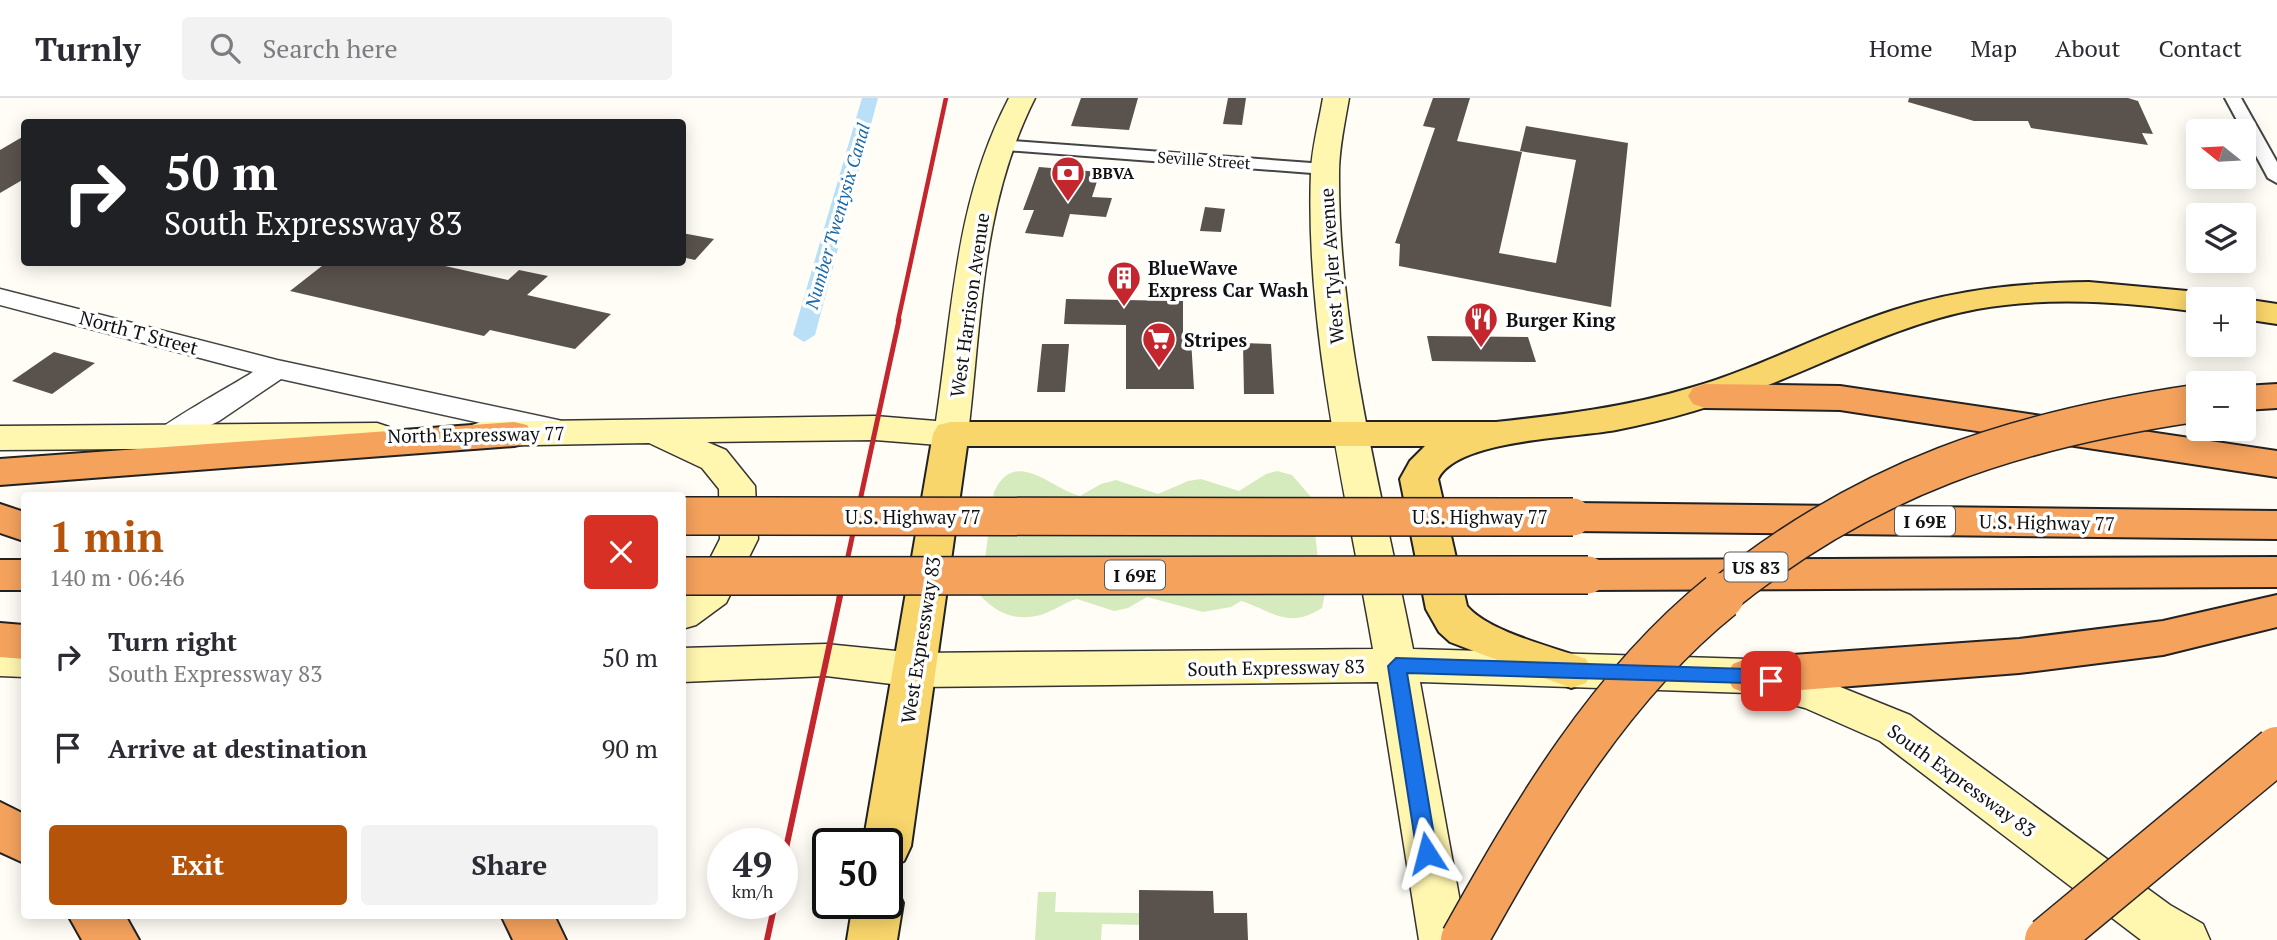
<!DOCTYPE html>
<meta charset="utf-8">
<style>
:root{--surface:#fff;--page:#f2f2f3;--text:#2b2b33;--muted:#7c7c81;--line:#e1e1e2;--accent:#b45309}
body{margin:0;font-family:"PT Serif",serif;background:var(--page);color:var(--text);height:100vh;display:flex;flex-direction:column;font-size:26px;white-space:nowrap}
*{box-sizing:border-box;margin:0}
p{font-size:23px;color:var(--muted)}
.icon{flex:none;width:38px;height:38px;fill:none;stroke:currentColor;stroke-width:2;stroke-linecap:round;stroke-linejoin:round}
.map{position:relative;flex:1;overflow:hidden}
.panel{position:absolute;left:21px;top:394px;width:665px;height:427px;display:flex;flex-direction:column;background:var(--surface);border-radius:7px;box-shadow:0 4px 18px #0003}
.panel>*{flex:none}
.top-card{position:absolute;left:21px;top:21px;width:665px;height:147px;border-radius:7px;box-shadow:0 4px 18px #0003;background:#202124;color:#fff;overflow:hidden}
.needle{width:46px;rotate:288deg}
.buttons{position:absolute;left:2186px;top:21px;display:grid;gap:14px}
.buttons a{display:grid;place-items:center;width:70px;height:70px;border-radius:7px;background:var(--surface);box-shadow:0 4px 18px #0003;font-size:35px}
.speed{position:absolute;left:707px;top:730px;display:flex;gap:14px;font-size:35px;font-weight:700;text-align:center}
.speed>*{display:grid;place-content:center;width:91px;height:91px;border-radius:50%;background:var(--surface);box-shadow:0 4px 18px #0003;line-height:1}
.speed small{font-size:18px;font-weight:400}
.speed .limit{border:4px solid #111;border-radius:10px;background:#fff;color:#111}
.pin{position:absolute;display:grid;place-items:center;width:60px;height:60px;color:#fff;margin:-30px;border-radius:14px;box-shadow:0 4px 10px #0006}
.me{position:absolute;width:77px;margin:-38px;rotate:351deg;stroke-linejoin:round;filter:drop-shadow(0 0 5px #0008)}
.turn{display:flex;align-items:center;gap:24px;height:147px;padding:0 28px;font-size:32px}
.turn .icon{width:91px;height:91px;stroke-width:2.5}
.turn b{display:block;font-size:49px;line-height:60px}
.round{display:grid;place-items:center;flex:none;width:74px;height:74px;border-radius:7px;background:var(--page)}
.overview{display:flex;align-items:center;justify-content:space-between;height:119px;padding:0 28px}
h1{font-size:42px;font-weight:800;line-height:52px;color:var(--accent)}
.cta{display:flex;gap:14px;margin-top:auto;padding:14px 28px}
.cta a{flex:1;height:80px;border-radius:7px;background:var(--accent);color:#fff;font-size:28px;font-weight:800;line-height:80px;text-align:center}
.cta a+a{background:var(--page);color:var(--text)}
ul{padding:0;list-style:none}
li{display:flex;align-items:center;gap:21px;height:91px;padding:0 28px}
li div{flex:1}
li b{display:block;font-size:26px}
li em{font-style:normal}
header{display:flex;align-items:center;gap:42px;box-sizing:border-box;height:98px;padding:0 35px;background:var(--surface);border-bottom:2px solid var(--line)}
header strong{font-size:33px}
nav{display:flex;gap:38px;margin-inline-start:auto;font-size:24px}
.search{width:490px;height:63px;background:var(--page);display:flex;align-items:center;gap:18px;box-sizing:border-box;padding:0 24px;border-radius:7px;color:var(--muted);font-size:26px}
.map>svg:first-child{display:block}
.green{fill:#d5ebbd}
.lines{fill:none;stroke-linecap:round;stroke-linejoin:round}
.canal{fill:#b9e0f7;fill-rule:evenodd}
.building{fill:#5a524d}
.minor-casing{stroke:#444;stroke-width:4}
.tertiary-casing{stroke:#444;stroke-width:3}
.secondary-casing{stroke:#333;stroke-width:3}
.primary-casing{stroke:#222;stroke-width:4}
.motorway-casing{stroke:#222;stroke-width:4}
.minor{fill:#fff;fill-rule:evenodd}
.tertiary{fill:#fff;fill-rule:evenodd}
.secondary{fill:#fff6b0;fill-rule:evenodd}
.primary{fill:#f9d66b;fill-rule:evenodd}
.motorway{fill:#f5a25d;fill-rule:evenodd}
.rail-far2{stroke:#c4262e;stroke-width:4.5}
.rail-far1{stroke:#c4262e;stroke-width:5}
.rail{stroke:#c4262e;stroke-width:6}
.motorway-bridge-far1-casing{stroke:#222;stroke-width:40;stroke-linecap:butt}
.motorway-bridge-casing{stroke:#222;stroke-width:49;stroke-linecap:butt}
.motorway-bridge-far1{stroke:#f5a25d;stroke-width:37}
.motorway-bridge{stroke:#f5a25d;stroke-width:46}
.route{fill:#1a73e8;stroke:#114b97;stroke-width:2}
.labels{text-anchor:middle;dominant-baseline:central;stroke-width:7;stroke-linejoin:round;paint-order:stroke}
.far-street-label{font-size:16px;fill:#111;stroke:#fff}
.far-poi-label{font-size:16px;font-weight:bold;fill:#111;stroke:#fff;text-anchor:start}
.far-water-label{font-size:18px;font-style:italic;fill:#1768a6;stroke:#fff}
.shield{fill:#fff;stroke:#585858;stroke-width:2}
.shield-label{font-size:18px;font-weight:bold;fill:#111}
.street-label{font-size:19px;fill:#111;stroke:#fff}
.poi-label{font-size:19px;font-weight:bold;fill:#111;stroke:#fff;text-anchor:start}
</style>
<header>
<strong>Turnly</strong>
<div class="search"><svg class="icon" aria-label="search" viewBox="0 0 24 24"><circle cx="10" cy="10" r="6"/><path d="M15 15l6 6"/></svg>Search here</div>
<nav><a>Home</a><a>Map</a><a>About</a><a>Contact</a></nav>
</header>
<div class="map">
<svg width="2277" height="842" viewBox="0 0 2277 842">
<rect width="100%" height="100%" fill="#fffdf5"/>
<g class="green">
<path d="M1277 373 1292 377 1311 399 1320 479 1325 495 1322 510C1287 532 1273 513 1241 503L1231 509 1203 514 1147 499 1128 510 1114 513 1077 501C1065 504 1057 511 1046 515 1021 525 997 517 980 497L994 394C1015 348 1053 392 1080 398L1101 386 1116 382 1158 396 1188 383 1201 381 1239 393 1266 376Z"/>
<path d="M1038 794H1056L1055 814 1139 815V827L1102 826 1101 842H1035Z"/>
</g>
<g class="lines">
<path class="canal" d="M862 0H878L815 237 804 244 793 237Z"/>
</g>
<g class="building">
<path d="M1081 0H1138L1129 32 1071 28Z"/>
<path d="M1228 0H1246L1242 27 1223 26Z"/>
<path d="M1433 0H1470L1457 43 1522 54 1499 155 1556 165 1576 62 1520 53 1526 28 1628 45 1611 209 1399 168 1400 146 1395 145 1435 30 1423 28Z"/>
<path d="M1909 0H2128L2138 3 2153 36 2142 35 2148 47 2031 30 2028 23H1974L1908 4Z"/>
<path d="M24 38V81L0 95V52Z"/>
<path d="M1039 69 1100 74 1092 99 1112 100 1106 119 1070 116 1063 139 1025 135 1034 112H1023Z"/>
<path d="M1205 109 1225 111 1221 134 1200 133Z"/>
<path d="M682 135 714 141 695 162 682 159Z"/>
<path d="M327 164H427L508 182 519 172 548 178 527 197 611 216 575 251 490 232 484 238 290 193Z"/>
<path d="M1066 201 1183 203V241H1191L1194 291H1126V227L1064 226Z"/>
<path d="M1427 238 1528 239 1536 264 1432 263Z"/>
<path d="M1243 245 1271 246 1274 296H1244Z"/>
<path d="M1042 246H1069L1065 294H1037Z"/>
<path d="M54 254 95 265 52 296 12 283Z"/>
<path d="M1139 792 1213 793 1214 815H1247L1248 842H1139Z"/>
</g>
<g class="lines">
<g class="minor-casing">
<g id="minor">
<path d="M2225 0H2241L2277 64V85L2268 80Z"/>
<path d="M999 42 1325 66 1334 71 1325 76 993 51 990 47Z"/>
</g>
</g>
<g class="tertiary-casing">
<path id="tertiary" d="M0 191 277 262 558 322 568 325 573 332 568 339 558 342 281 281 219 323 167 348 157 345 152 338C158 328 236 285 253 274L0 207Z"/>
</g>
<g class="secondary-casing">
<g id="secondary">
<path d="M1009 0H1035C981 107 982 220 968 336L963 344 951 348 875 342 707 344 726 352 755 388 758 441 726 505 696 527 682 531V495L698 484 720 441 719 391 702 370 649 345 481 348 469 344 464 336 469 328 481 324 875 318 936 323C953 210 955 103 1009 0Z"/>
<path d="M1323 0H1349C1345 24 1339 50 1339 74 1338 235 1382 394 1413 551L1748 561 1823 582 1910 617 2170 807 2203 826 2210 842H2141L1880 643 1805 610 1748 595 1420 584 1467 842H1419L1378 584 916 589 826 578 682 584V550L826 546 916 555 1373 551C1346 394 1305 233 1311 73 1312 49 1319 24 1323 0Z"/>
<path d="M377 325 389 329 394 337 389 345 377 349 0 352V328Z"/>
<path d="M0 546 24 547V579L0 578Z"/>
</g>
</g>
<g class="primary-casing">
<g id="primary">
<path d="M2089 184 2198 194 2209 197 2212 201H2198V214C2125 204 2050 198 1977 211 1903 225 1837 260 1768 287 1719 307 1668 322 1616 332 1574 340 1457 341 1438 381L1467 508C1489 534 1553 549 1586 561L1592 573 1586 585 1571 590 1450 544 1439 534 1426 511 1400 381 1410 363 1425 348H967L911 748 904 763 887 770V746H863L933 336 938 327 951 324H1496C1561 317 1627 309 1690 290 1760 270 1825 234 1894 212 1958 191 2023 185 2089 184Z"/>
<path d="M2243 201H2244L2277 206V226L2244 221Z"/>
<path d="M887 785 896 789 903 805 897 842H847L853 805H887Z"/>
</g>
</g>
<g class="motorway-casing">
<g id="motorway">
<path d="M1705 286 1840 288 2277 353V379L1840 312 1705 310 1693 306 1688 298 1693 290Z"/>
<path d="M2277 286V310L2244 312V288Z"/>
<path d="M514 324 527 327 532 336 527 345 514 348 0 387V361Z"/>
<path d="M1573 405 2277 413V441L1573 433 1559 429 1554 419 1559 409Z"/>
<path d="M0 406 24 414V443L0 435Z"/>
<path d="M2277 459V489L1588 492 1574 488 1568 477 1574 466 1588 462Z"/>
<rect x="0" y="462" width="24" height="30"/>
<path d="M2277 497V529L2163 557 2019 575 1748 596 1733 590 1726 578 1733 566 1748 560 2019 541 2163 523Z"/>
<path d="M0 525 24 527V561L0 559Z"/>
<path d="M0 704 24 716V765L0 754Z"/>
<path d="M68 817H125L139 842H82Z"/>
<path d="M501 817H554L566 842H513Z"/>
</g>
</g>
<use href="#minor" class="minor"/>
<use href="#tertiary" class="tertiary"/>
<use href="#secondary" class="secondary"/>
<use href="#primary" class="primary"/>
<use href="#motorway" class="motorway"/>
<path class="rail-far2" d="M898 223 946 0"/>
<path class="rail-far1" d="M839 500 899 222"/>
<g class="rail">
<path d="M782 769 840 498"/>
<path d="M767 842 775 805"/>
</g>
<g class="motorway-bridge-far1-casing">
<g id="motorway-bridge-far1">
<path d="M682 418 1573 419"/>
<path d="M682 478 1588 477"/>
<path d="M1719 500C1866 380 2013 332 2198 305"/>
</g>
</g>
<g class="motorway-bridge-casing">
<g id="motorway-bridge">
<path d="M1464 842C1533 718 1609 588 1721 498"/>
<path d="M2048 842 2277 652"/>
</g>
</g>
<use href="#motorway-bridge-far1" class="motorway-bridge-far1"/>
<use href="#motorway-bridge" class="motorway-bridge"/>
</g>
<path class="route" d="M1396 560 1748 571 1778 578 1780 583 1771 590 1748 585 1407 575 1437 755 1434 762 1427 764 1420 762 1417 755 1388 568Z"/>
<defs>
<g id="bank-pin" transform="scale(1.75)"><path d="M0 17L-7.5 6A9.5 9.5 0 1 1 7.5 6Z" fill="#c4262e" stroke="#fff"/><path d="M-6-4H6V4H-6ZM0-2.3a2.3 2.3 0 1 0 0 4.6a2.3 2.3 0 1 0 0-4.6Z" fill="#fff"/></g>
<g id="building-pin" transform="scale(1.75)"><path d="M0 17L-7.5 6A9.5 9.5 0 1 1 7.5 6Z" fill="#c4262e" stroke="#fff"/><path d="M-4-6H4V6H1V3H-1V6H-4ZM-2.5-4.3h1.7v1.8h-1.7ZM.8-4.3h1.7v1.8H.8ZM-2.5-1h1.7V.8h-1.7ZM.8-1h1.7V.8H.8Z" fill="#fff"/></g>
<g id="restaurant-pin" transform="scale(1.75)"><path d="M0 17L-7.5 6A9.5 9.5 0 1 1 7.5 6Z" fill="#c4262e" stroke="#fff"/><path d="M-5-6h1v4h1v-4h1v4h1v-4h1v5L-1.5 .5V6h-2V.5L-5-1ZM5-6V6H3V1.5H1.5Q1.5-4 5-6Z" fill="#fff"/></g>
<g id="supermarket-pin" transform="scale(1.75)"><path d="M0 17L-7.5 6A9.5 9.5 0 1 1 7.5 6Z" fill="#c4262e" stroke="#fff"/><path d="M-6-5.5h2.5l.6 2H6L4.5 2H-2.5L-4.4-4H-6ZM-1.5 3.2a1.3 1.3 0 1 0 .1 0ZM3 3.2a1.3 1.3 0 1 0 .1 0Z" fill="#fff"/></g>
</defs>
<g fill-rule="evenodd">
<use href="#bank-pin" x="1068" y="75"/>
<use href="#building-pin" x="1124" y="180"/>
<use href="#restaurant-pin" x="1481" y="221"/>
<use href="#supermarket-pin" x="1159" y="241"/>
</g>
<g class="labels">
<g class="far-street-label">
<text transform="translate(1204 62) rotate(4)">Seville Street</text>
</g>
<g class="far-poi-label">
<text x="1092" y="75">BBVA</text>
</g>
<g class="far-water-label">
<text transform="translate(837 118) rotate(-74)">Number Twentysix Canal</text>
</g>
<g class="shield">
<rect x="1895" y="408.5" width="60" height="29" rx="5"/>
<rect x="1724.5" y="454.5" width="63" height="29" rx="5"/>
<rect x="1105" y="462.5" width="60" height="29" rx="5"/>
</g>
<g class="shield-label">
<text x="1925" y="423">I 69E</text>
<text x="1756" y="469">US 83</text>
<text x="1135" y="477">I 69E</text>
</g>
<g class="street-label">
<text transform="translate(1331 168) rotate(-94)">West Tyler Avenue</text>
<text transform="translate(969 207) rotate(-82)">West Harrison Avenue</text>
<text transform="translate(139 234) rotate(15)">North T Street</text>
<text transform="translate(476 336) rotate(-1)">North Expressway 77</text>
<text x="913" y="418">U.S. Highway 77</text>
<text x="1480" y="418">U.S. Highway 77</text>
<text transform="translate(2047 424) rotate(1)">U.S. Highway 77</text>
<text transform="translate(920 542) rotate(-81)">West Expressway 83</text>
<text transform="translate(1276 569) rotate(-1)">South Expressway 83</text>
<text transform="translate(1962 682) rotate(36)">South Expressway 83</text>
</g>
<g class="poi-label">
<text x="1148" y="169">BlueWave<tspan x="1148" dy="22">Express Car Wash</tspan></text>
<text x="1506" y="221">Burger King</text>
<text x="1184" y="241">Stripes</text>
</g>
</g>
</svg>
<div class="buttons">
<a><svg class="needle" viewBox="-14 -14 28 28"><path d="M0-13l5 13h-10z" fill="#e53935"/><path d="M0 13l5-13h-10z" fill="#7c7c81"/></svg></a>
<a><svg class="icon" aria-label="layers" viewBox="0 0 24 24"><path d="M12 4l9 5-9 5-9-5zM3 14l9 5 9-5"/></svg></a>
<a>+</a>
<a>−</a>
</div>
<div class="speed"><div>49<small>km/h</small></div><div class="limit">50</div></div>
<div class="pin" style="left:1771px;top:583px;background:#d93025"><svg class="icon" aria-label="arrive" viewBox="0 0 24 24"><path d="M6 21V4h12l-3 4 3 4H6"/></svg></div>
<svg class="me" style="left:1427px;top:755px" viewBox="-20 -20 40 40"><path d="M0-17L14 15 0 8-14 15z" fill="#1a73e8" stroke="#fff" stroke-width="4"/></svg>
<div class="top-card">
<div class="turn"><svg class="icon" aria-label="right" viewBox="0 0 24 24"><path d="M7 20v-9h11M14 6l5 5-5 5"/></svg><div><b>50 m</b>South Expressway 83</div></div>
</div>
<section class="panel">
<div class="overview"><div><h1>1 min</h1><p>140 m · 06:46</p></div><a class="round" style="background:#d93025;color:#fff"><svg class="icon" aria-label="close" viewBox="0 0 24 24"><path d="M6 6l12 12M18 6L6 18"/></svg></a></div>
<ul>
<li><svg class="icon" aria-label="right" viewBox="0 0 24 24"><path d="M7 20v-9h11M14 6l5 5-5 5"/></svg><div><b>Turn right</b><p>South Expressway 83</p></div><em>50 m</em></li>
<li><svg class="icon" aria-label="arrive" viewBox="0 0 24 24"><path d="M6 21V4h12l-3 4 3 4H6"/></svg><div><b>Arrive at destination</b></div><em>90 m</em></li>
</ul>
<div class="cta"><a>Exit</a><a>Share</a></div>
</section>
</div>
